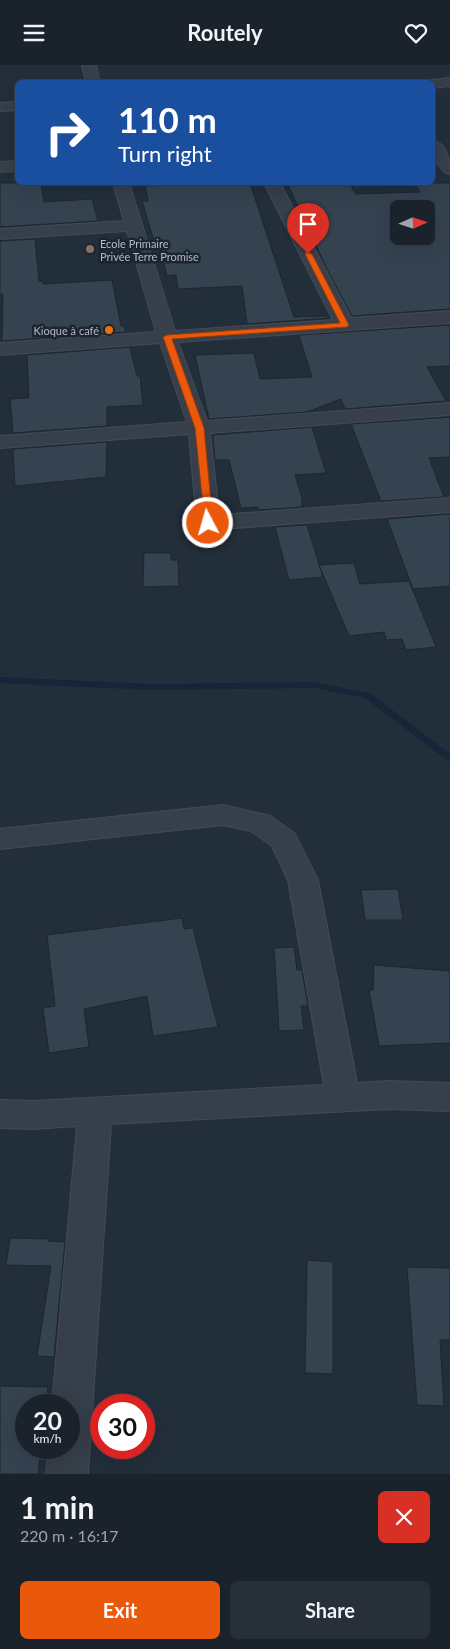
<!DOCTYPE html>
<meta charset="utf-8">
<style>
:root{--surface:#1a222c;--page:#272f38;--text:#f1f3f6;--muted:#9fa4a9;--line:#383f48;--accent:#ea580c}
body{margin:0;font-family:Lato,sans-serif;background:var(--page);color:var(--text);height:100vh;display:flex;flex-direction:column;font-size:19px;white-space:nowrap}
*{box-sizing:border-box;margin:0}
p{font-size:16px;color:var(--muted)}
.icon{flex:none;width:28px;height:28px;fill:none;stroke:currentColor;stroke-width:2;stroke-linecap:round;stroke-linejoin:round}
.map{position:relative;height:1409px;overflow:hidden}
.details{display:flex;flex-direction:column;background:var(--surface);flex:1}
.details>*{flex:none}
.guide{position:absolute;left:15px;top:15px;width:420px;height:105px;border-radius:8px;box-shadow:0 5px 20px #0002,0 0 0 1px var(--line);background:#1a4fa0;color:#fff;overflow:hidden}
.needle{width:32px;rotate:87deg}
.controls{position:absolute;left:390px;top:135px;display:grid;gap:10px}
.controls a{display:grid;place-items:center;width:45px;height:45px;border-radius:8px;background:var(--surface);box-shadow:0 5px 20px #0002,0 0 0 1px var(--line);font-size:25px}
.speed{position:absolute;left:15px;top:1329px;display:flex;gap:10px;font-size:25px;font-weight:700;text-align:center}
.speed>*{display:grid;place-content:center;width:65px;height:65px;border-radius:50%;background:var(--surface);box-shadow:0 5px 20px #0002,0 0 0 1px var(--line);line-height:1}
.speed small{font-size:12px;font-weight:400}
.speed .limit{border:8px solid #d22;background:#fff;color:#111}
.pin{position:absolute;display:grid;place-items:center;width:42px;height:42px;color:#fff;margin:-51px -21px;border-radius:50% 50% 50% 0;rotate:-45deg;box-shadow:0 0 5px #0007}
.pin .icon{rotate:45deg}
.me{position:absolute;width:55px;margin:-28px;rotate:354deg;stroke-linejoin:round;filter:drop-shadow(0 0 4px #0008)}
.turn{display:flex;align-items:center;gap:18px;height:105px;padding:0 20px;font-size:22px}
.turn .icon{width:65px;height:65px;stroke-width:2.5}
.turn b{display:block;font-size:35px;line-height:42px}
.round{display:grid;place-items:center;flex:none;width:52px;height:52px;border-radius:8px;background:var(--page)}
.head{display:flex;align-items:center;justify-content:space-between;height:85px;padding:0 20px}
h1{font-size:30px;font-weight:700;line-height:38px}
.action{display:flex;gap:10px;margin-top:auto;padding:10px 20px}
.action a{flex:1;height:58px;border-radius:8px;background:var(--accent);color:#fff;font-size:20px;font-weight:700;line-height:58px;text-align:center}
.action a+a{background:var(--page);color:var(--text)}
header{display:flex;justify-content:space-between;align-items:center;height:65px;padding:0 20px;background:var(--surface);font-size:22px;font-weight:700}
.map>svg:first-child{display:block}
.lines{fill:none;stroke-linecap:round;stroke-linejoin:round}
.stream{fill:#162537;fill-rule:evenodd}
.building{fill:#354250;stroke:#1d2631;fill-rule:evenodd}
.minor-casing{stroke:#424b56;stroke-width:2}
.minor{fill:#363f4a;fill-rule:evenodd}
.route{fill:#ea580c;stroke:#983908}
.education-dot{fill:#8d6e63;stroke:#1b242f;stroke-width:2}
.food-dot{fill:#e8710a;stroke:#1b242f;stroke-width:2}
.labels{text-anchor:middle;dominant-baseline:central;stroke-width:5;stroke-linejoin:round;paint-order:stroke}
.far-poi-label{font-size:11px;fill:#b1bac6;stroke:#1b242f;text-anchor:start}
</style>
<header><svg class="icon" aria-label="menu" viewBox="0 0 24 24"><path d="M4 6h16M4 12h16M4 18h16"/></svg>Routely<svg class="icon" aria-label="heart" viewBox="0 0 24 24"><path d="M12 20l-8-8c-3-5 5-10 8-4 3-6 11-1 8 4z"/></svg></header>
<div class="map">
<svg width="450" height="1409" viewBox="0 0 450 1409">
<rect width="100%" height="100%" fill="#222e3a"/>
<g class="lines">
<path class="stream" d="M0 612 150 619 315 617 371 629 450 689V696L447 695 365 633 315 623 150 625 0 618Z"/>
</g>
<g class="building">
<path d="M0 118H41L44 137 92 134 98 156 0 162Z"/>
<path d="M169 118H250L294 252 329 251 330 253 247 259 242 221 178 224 176 210 167 211 158 175 154 176 142 136H148L145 121 169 120Z"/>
<path d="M350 118 355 129 420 127 415 118H450V244L352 251 327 204 288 120ZM399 144H426V171H399Z"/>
<path d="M35 174 39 216H42L43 219 112 215 121 261H124L126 267 2 276 3 229 0 230V176Z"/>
<path d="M450 260V301L427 302 446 336 345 344 341 334 307 347 209 354 195 290 254 288 260 314 312 312 299 270Z"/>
<path d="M130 282 137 311H140L143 340 107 342V361L13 368 10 334 29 333 27 290Z"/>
<path d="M450 352V392L429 393 444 432 381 436 351 359Z"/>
<path d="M312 362 326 408 295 410 303 436H301L302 442 259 445 258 442 241 443 229 395H215L213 370Z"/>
<path d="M107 377 106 412 15 421 13 384Z"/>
<path d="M450 449V521L413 524 387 454Z"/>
<path d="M307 460 323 512 289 515 275 462Z"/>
<path d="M144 488H171V495H178L179 521 143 522Z"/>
<path d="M354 498 360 519 409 516 436 582 406 585 402 574 386 575 384 567 349 571 319 500Z"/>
<path d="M398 824 403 855H365L361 825Z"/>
<path d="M182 853 184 864 193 863 218 962 153 971 147 931 84 944 89 982 49 988 43 943 55 941 47 870Z"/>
<path d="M294 882 297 905H302L308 941H301L304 965 279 966 274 883Z"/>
<path d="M374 900 450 906V978L379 981 369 925H373Z"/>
<path d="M10 1173 49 1174 48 1176 65 1177 54 1292 37 1291 51 1201 6 1200Z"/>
<path d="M307 1195 333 1197V1309L305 1308Z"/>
<path d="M407 1202 450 1203V1275H440L444 1341 417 1340Z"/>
<path d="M0 1321 48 1322 46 1340H26V1382H41L38 1409H0Z"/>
</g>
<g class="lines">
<g class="minor-casing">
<g id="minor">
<path d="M82 0H96L100 18H86Z"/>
<path d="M450 13V21L432 23V18H426L432 15Z"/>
<path d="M18 37V45L0 46V38Z"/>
<path d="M432 75C447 78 450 96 450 109L444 107 432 91Z"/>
<path d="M18 96V106L0 107V97Z"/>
<path d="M113 118H129L175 266 333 255 264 118H280L351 253 450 246V258L178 277 207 356 450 338V350L210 368 219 450 450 433V447L208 465 200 463 197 458 189 369 0 383V371L187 357 160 278 0 290V278L156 267 127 166 0 174V164L124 156Z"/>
<path d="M223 740 270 751 294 768 318 815 357 1018 388 1016 450 1018V1046L388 1044 111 1059 88 1409H46L49 1382H69V1340H52L77 1061 33 1064 0 1063V1035L33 1036 324 1020 288 815 272 781 251 766 223 760 0 784V764Z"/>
</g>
</g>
<use href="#minor" class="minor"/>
</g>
<path class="route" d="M306 187 312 189 349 260 347 262 172 274 204 363 213 458 208 461 205 460 195 363 163 272 167 270 340 258 305 189Z"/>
<circle class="education-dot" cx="90" cy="184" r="5"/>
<circle class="food-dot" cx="109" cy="265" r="5"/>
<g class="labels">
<g class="far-poi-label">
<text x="100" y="178">Ecole Primaire<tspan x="100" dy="13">Privée Terre Promise</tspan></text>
<text x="99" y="265" text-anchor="end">Kioque à café</text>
</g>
</g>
</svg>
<div class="controls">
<a><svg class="needle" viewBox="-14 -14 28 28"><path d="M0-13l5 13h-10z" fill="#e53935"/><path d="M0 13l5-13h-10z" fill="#9fa4a9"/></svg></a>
</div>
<div class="speed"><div>20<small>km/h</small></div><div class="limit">30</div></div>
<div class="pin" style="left:308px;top:189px;background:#d93025"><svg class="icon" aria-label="arrive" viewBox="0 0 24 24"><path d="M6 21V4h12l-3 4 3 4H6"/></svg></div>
<svg class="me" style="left:208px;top:458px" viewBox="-20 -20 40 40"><circle r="17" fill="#ea580c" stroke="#fff" stroke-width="3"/><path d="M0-11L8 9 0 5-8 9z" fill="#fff"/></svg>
<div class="guide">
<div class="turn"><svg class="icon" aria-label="right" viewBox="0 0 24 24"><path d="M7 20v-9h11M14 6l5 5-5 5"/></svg><div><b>110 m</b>Turn right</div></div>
</div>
</div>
<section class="details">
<div class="head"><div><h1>1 min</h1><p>220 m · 16:17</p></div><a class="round" style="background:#d93025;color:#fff"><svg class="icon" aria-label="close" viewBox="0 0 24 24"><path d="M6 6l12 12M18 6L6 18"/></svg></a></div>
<div class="action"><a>Exit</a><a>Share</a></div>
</section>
